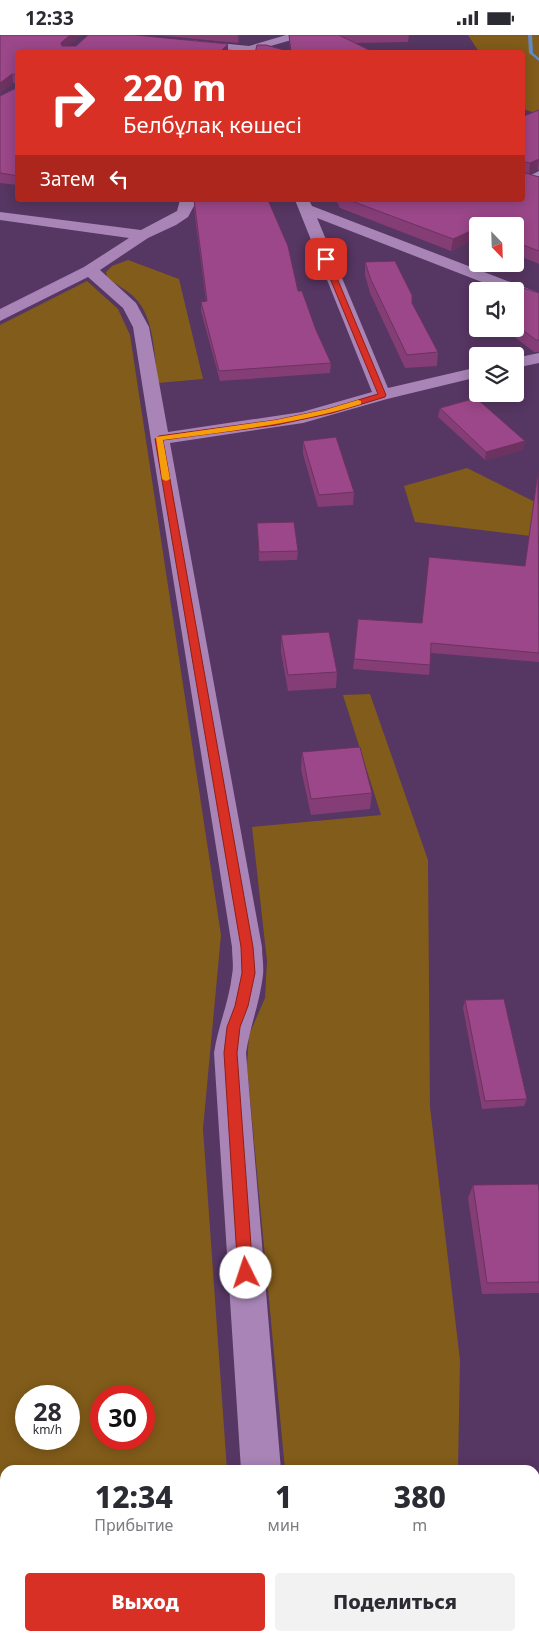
<!DOCTYPE html>
<html lang="ru">
<meta charset="utf-8">
<style>
:root{--surface:#fff;--page:#f2f2f3;--text:#2b2b33;--muted:#7c7c81;--accent:#d93025}
body{margin:0;font-family:"Noto Sans",sans-serif;background:var(--page);color:var(--text);height:100vh;display:flex;flex-direction:column;font-size:19px;white-space:nowrap}
*{box-sizing:border-box;margin:0}
p{font-size:16px;color:var(--muted)}
.icon{flex:none;width:28px;height:28px;fill:none;stroke:currentColor;stroke-width:2;stroke-linecap:round;stroke-linejoin:round}
.map{position:relative;flex:1;overflow:hidden}
.sheet{position:absolute;left:0px;top:1430px;width:540px;height:176px;display:flex;flex-direction:column;background:var(--surface);border-radius:15px 15px 0 0;box-shadow:0 2px 12px #0003}
.sheet>*{flex:none}
.hud{position:absolute;left:15px;top:15px;width:510px;height:152px;border-radius:5px;box-shadow:0 2px 12px #0003;background:#d93025;color:#fff;overflow:hidden}
.needle{width:32px;rotate:157deg}
.buttons{position:absolute;left:469px;top:182px;display:grid;gap:10px}
.buttons a{display:grid;place-items:center;width:55px;height:55px;border-radius:5px;background:var(--surface);box-shadow:0 2px 12px #0003;font-size:25px}
.speed{position:absolute;left:15px;top:1350px;display:flex;gap:10px;font-size:25px;font-weight:700;text-align:center}
.speed>*{display:grid;place-content:center;width:65px;height:65px;border-radius:50%;background:var(--surface);box-shadow:0 2px 12px #0003;line-height:1}
.speed small{font-size:12px;font-weight:400}
.speed .limit{border:8px solid #d22;background:#fff;color:#111}
.pin{position:absolute;display:grid;place-items:center;width:42px;height:42px;color:#fff;margin:-21px;border-radius:10px;box-shadow:0 2px 8px #0006}
.me{position:absolute;width:55px;margin:-28px;rotate:356deg;stroke-linejoin:round;filter:drop-shadow(0 0 4px #0008)}
.turn{display:flex;align-items:center;gap:18px;height:105px;padding:0 25px;font-size:22px}
.turn .icon{width:65px;height:65px;stroke-width:2.5}
.turn b{display:block;font-size:35px;line-height:42px}
.then{display:flex;align-items:center;height:48px;padding:0 25px;background:#0003;gap:10px;font-size:19px}
.eta{display:flex;justify-content:space-evenly;align-items:center;height:85px;text-align:center}
.eta b{font-size:30px;font-weight:800;line-height:35px}
.cta{display:flex;gap:10px;margin-top:auto;padding:10px 25px}
.cta a{flex:1;height:58px;border-radius:5px;background:var(--accent);color:#fff;font-size:20px;font-weight:800;line-height:58px;text-align:center}
.cta a+a{background:var(--page);color:var(--text)}
.status{display:flex;justify-content:space-between;align-items:center;height:35px;padding:0 25px;background:var(--surface);direction:ltr}
.status svg{height:14px;fill:currentColor}
.map>svg:first-child{display:block}
.green{fill:#825c1a;fill-rule:evenodd}
.lines{fill:none;stroke-linecap:round;stroke-linejoin:round}
.stream{fill:#6289c5;fill-rule:evenodd}
.service{fill:#a885b6;fill-rule:evenodd}
.minor{fill:#a885b6;fill-rule:evenodd}
.tertiary{fill:#a885b6;fill-rule:evenodd}
.wall{fill:#853d76}
.shaded-wall{fill:#6c3260}
.building{fill:#9b4789;stroke:#6c3260}
.route{fill:#d93025;stroke:#8d1f18}
.slow{fill:#f59e0b}
</style>
<div class="status"><b>12:33</b><svg viewBox="0 0 49 12"><path d="M0 12V9h3v3zM5 12V6h3v6zM10 12V3h3v9zM15 12V0h3v12zM26 1h20v11H26zM47 4h2v5h-2z"/></svg></div>
<div class="map">
<svg width="539" height="1606" viewBox="0 0 539 1606">
<rect width="100%" height="100%" fill="#563662"/>
<g class="green">
<path d="M468 0H539V79L523 74 522 18 479 17Z"/>
<path d="M128 225 179 244 203 344 158 348C154 321 155 283 135 263 126 254 116 250 107 242L106 237 112 231Z"/>
<path d="M87 246 118 274 130 300 221 900 203 1094 227 1435H5V1601H239V1606H0V290ZM69 1361V1404H26V1361ZM144 1361V1404H101V1361Z"/>
<path d="M467 433 539 469V502L415 487 404 451Z"/>
<path d="M370 659 428 825 430 1072 460 1325 458 1435H285L247 1031 249 1000 265 963 267 926 252 792 381 780 343 660Z"/>
<path d="M301 1601H455V1606H302Z"/>
</g>
<g class="lines">
<path class="stream" d="M528 0H532L533 18 539 23V26L529 18Z"/>
<path class="service" d="M539 136V141L526 146 523 144Z"/>
<g class="minor">
<path d="M180 165H194V171L188 182 176 190 148 203 100 235 136 268 149 292 168 397 302 377 372 357 295 165H309L312 171 539 258V269L515 260V256H505L317 183 388 353 478 332V342L387 364 303 388 170 408 262 912C262 921 264 931 263 940 260 967 250 991 246 1018L281 1435H241L214 1018C218 991 229 967 232 940 234 931 232 921 232 912L133 292 123 273 88 242 0 286V274L84 232 129 203 0 185V177L141 195 177 176Z"/>
<path d="M539 318V328L515 333V323Z"/>
<rect x="252" y="1601" width="44" height="5"/>
</g>
<path class="tertiary" d="M286 0H303L302 2 260 14 265 18 189 11 184 8 189 5 249 11Z"/>
</g>
<g class="wall">
<path d="M0 0 69 11 228 9V18H18V49L13 48 0 58Z"/>
<path d="M155 0H242L240 1V6L238 8Z"/>
<path d="M289 0H409L408 7 356 8 290 16Z"/>
<path d="M18 52V150L0 148V61Z"/>
<path d="M539 75V135L538 134 529 139 539 142V229L515 219V191H478V205L475 204 451 216 340 173 336 165H522V81H524Z"/>
<path d="M194 165 298 256 331 328 330 338 220 346 201 276V267L206 266 194 174Z"/>
<path d="M365 227 438 317 437 331 405 333 370 258 365 240Z"/>
<path d="M515 256 539 258V317H534L504 294H515Z"/>
<path d="M440 373 525 406 523 415 485 425 438 382Z"/>
<path d="M303 406 354 457 353 470 318 472 303 419Z"/>
<path d="M538 437 539 627 431 618 429 640 353 634 354 624 422 588 525 531Z"/>
<path d="M257 488 298 516 297 525 259 526Z"/>
<path d="M281 600 337 637 336 653 288 656 281 617Z"/>
<path d="M302 717 372 758 370 774 311 780 301 734Z"/>
<path d="M465 965 527 1064 524 1071 482 1074 463 973Z"/>
<path d="M473 1150 539 1156V1258L482 1259 468 1163Z"/>
</g>
<g class="shaded-wall">
<path d="M70 0H82L62 17 61 8Z"/>
<path d="M238 0H242L240 1V6L238 8Z"/>
<path d="M228 9V18H219Z"/>
<path d="M12 39 13 48 0 58V48Z"/>
<path d="M539 124 538 134 529 139 530 128Z"/>
<path d="M477 193 475 204 451 216 453 204Z"/>
<path d="M525 406 523 415 485 425 486 417Z"/>
</g>
<g class="building">
<path d="M0 0H70L61 8 62 11H76L88 0H135L228 9 219 18H18V40L12 39 0 48Z"/>
<path d="M289 0H339L375 18H255L257 10H266L291 17Z"/>
<path d="M18 52V141L0 138V61Z"/>
<path d="M539 75V124L530 128 523 127 522 129V81H524Z"/>
<path d="M522 137 539 142V216L515 207V191H478V193H477L453 204 349 165H522Z"/>
<path d="M194 165H268L288 211 298 256H302L316 295 331 328 219 336 201 267 207 266Z"/>
<path d="M395 226 412 260V268L438 317 407 320 371 245 365 227Z"/>
<path d="M523 253 539 258V305H536L515 289V256H508Z"/>
<path d="M476 363 525 406 486 417 440 373Z"/>
<path d="M336 402 354 457 319 460 303 406Z"/>
<path d="M538 437 539 618 431 608 430 630 354 624 358 584 422 588 429 522 525 531Z"/>
<path d="M294 487 298 516 259 517 257 488Z"/>
<path d="M329 597 337 637 288 640 281 600Z"/>
<path d="M360 712 372 758 311 764 302 717Z"/>
<path d="M504 964 527 1064 485 1066 465 965Z"/>
<path d="M538 1149 539 1156V1247L487 1248 473 1150Z"/>
</g>
<path class="route" d="M326 222 329 224 386 360 385 362 332 378 276 390 163 405 253 912 255 938 248 971 240 992 237 1018 253 1238 251 1244 246 1246 241 1244 238 1238 224 1018 227 992 235 971 242 938 241 912 155 404 159 401 276 385 328 374 378 359 322 224Z"/>
<path class="slow" d="M358 365 361 366V369C296 389 230 396 163 405L170 444 166 446 162 444 156 402 276 385 328 374Z"/>
</svg>
<div class="buttons">
<a><svg class="needle" viewBox="-14 -14 28 28"><path d="M0-13l5 13h-10z" fill="#e53935"/><path d="M0 13l5-13h-10z" fill="#7c7c81"/></svg></a>
<a><svg class="icon" aria-label="sound" viewBox="0 0 24 24"><path d="M4 9h4l5-4v14l-5-4H4zM17 9q2 3 0 6"/></svg></a>
<a><svg class="icon" aria-label="layers" viewBox="0 0 24 24"><path d="M12 4l9 5-9 5-9-5zM3 14l9 5 9-5"/></svg></a>
</div>
<div class="speed"><div>28<small>km/h</small></div><div class="limit">30</div></div>
<div class="pin" style="left:326px;top:224px;background:#d93025"><svg class="icon" aria-label="arrive" viewBox="0 0 24 24"><path d="M6 21V4h12l-3 4 3 4H6"/></svg></div>
<svg class="me" style="left:246px;top:1238px" viewBox="-20 -20 40 40"><circle r="19" fill="#fff"/><path d="M0-13L10 11 0 6-10 11z" fill="#d93025"/></svg>
<div class="hud">
<div class="turn"><svg class="icon" aria-label="right" viewBox="0 0 24 24"><path d="M7 20v-9h11M14 6l5 5-5 5"/></svg><div><b>220 m</b>Белбұлақ көшесі</div></div>
<div class="then">Затем<svg class="icon" aria-label="left" viewBox="0 0 24 24"><path d="M17 20v-9H6M10 6l-5 5 5 5"/></svg></div>
</div>
<section class="sheet">
<div class="eta">
<div><b>12:34</b><p>Прибытие</p></div>
<div><b>1</b><p>мин</p></div>
<div><b>380</b><p>m</p></div>
</div>
<div class="cta"><a>Выход</a><a>Поделиться</a></div>
</section>
</div>
